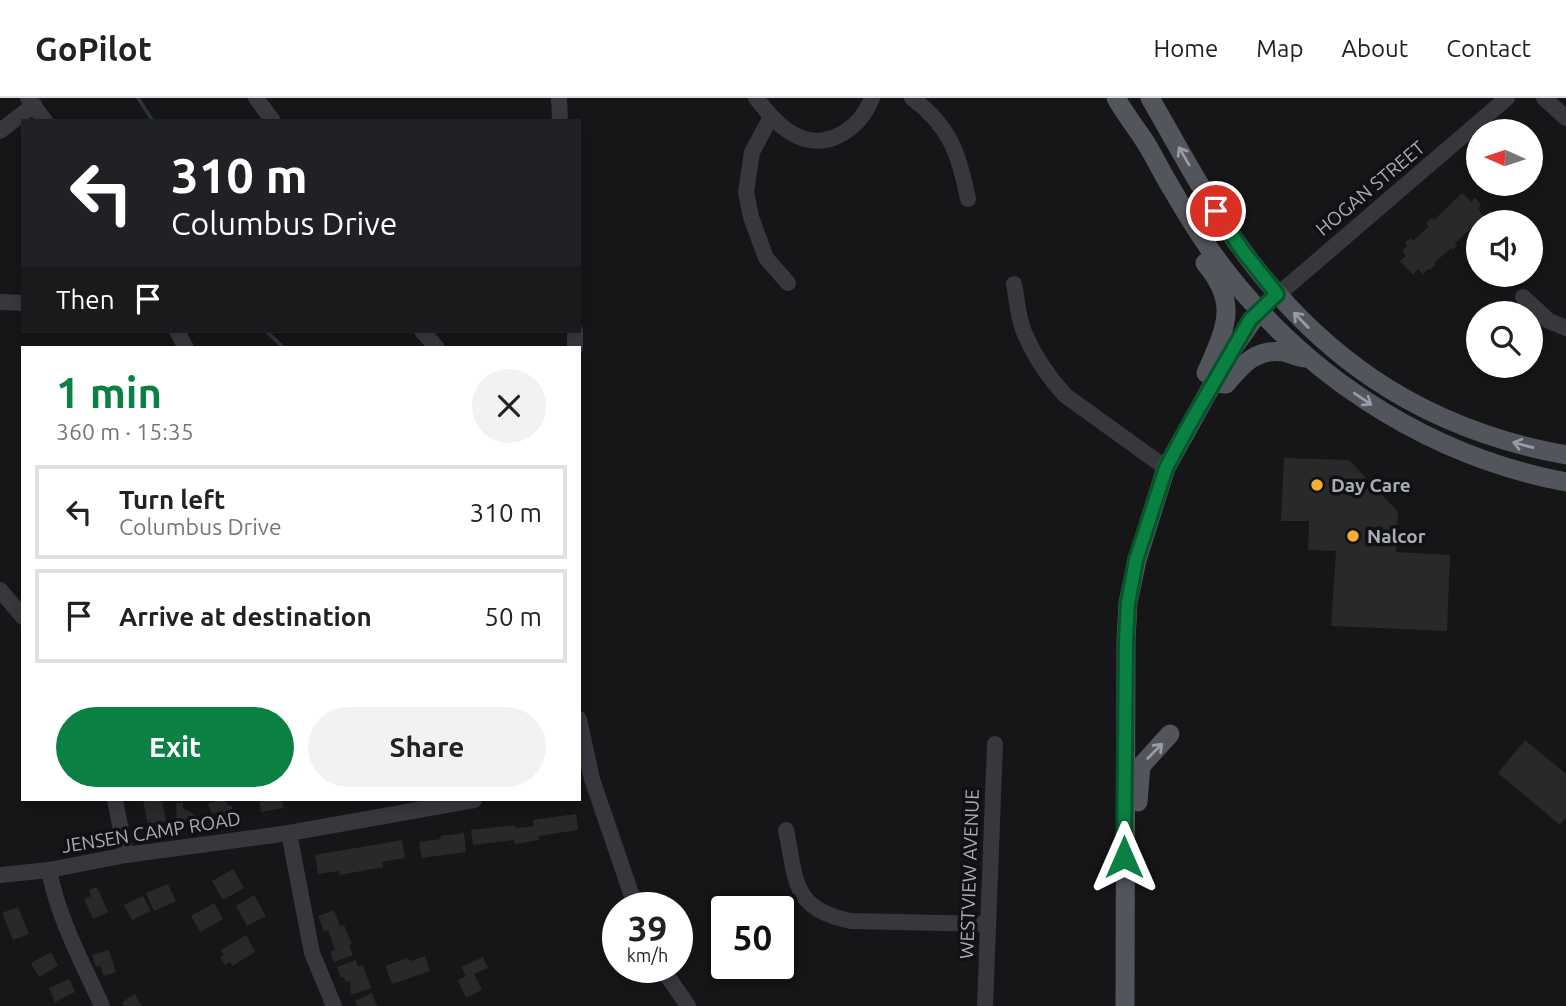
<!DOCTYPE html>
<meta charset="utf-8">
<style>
:root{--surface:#fff;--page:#f2f2f2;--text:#222;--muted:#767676;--line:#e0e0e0;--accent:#0b8043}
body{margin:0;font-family:Ubuntu,sans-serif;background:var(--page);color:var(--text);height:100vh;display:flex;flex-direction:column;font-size:26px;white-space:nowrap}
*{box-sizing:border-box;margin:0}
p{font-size:23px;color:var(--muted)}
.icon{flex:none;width:38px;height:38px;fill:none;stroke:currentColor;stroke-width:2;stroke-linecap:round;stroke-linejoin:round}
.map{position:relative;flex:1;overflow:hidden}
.sheet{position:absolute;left:21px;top:248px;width:560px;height:455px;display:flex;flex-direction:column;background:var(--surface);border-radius:0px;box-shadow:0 4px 10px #0003}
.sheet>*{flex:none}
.guide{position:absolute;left:21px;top:21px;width:560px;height:214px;border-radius:0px;box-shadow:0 4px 10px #0003;background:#202124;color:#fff;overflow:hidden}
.needle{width:46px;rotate:273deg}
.tools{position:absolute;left:1466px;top:21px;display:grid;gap:14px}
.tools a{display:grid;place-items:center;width:77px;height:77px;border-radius:50%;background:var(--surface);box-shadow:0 4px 10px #0003;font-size:35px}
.speed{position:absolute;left:602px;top:794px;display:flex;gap:14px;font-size:35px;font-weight:700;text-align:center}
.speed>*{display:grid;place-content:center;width:91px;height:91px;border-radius:50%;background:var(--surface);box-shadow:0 4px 10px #0003;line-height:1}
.speed small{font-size:18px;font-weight:400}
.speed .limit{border:4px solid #111;border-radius:10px;background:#fff;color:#111}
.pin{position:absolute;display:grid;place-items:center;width:60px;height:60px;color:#fff;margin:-30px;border:4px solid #fff;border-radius:50%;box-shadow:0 2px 7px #0007}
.me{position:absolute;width:77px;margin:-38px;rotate:0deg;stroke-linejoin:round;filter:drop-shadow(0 0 5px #0008)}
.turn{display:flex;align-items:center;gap:24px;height:147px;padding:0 35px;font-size:32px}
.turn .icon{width:91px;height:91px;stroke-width:2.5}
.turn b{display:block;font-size:49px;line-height:60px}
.then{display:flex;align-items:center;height:66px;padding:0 35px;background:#0003;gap:14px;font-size:26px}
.round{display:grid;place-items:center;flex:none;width:74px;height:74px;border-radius:37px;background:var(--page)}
.overview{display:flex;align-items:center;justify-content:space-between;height:119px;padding:0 35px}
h1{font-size:42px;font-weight:700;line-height:52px;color:var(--accent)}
.button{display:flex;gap:14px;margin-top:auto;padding:14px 35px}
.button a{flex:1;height:80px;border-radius:42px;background:var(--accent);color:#fff;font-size:28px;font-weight:700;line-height:80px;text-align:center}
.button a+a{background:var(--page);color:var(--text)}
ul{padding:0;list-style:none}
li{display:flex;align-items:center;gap:21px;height:94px;margin:0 14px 10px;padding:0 21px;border:4px solid var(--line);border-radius:0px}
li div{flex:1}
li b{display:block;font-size:26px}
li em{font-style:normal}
header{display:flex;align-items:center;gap:42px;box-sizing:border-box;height:98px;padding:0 35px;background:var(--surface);border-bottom:2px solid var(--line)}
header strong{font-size:33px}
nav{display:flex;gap:38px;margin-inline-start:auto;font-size:24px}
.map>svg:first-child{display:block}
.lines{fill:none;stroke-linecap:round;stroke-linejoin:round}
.stream{stroke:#2c353c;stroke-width:3.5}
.building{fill:#29292c}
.minor{stroke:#37383d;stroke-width:16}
.major{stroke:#53555c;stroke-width:19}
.oneway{stroke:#979ba6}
.route-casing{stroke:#07532c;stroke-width:18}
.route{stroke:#0b8043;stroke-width:12}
.poi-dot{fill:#f2b134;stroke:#111113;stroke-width:2.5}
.labels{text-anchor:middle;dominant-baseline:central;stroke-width:7;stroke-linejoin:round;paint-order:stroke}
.street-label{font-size:19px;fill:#a8adb8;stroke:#111113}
.poi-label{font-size:19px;font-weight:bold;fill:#a8adb8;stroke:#111113;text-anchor:start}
</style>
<header>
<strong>GoPilot</strong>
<nav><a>Home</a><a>Map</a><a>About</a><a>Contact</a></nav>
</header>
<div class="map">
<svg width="1566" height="908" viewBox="0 0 1566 908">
<rect width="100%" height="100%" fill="#161618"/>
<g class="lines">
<g class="stream">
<path d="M138 0 153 23"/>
<path d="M266 233 284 250"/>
</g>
</g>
<g class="building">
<path d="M1462 95 1471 104 1475 100 1481 106 1478 111 1484 119 1455 145 1457 148 1452 152 1451 150 1434 165 1435 167 1430 172 1428 171 1423 176 1418 171 1413 177 1400 163 1406 158 1402 153 1407 148 1405 145 1410 140 1413 143 1429 128 1426 125 1432 120 1434 122Z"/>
<path d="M1284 360 1349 362 1398 414 1396 454 1450 457 1447 533 1331 528 1336 453 1308 452 1309 423H1281Z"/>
<path d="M1525 642 1566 676V720L1560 727 1498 675Z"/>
<path d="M143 702H162L166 723 148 727Z"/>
<path d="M219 702H226L228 708 231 707 235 717 220 723 216 715 212 716 208 706Z"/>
<path d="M259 702H282L284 710 261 714Z"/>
<path d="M176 705H183V710L197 718V728L177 729Z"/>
<path d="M576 716 578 732 538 738 539 742 515 746 514 742 473 747 471 732 514 727 516 730 534 728 533 722Z"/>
<path d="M464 735 466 754 422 760 419 744 441 741 440 738Z"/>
<path d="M402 742 405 760 382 764 383 769 340 777 339 773 318 776 315 757Z"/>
<path d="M233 771 244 790 223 802 212 783Z"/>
<path d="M168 786 176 803 154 813 146 795Z"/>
<path d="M97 789 108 814 93 821 84 801 91 798 89 792Z"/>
<path d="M254 797 266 818 247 828 236 808Z"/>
<path d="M143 798 151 813 132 822 124 807Z"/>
<path d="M214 805 223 821 200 834 191 818Z"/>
<path d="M18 809 29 836 13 842 2 815Z"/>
<path d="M334 812 340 828 344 827 352 846 349 847 353 857 334 864 330 854 335 852 328 832 324 833 318 818Z"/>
<path d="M246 837 255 854 232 868 230 864 225 867 220 859 224 857 221 852Z"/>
<path d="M109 852 116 874 104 878 100 867 96 869 92 857Z"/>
<path d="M51 854 58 868 39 879 31 865Z"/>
<path d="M425 858 430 873 392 886 385 868 407 860 411 863Z"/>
<path d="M483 859 488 870 474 876 482 892 466 900 458 882 466 878 461 869Z"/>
<path d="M356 862 358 869 363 867 371 890 351 897 350 883 346 884 344 879 341 880 337 869Z"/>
<path d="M69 881 75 894 55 904 49 890Z"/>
<path d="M372 895 377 908H357L355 903Z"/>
<path d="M135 896 142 908H124L122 904Z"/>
</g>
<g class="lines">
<g class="minor">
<path d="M28 0 45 23"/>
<path d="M256 0 273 23"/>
<path d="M559 0 560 23"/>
<path d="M756 0C768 15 780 30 797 38 829 53 861 29 872 0"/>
<path d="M912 0C950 28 959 56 968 101"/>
<path d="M1544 0 1566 20"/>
<path d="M771 19 752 54 746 94 751 119 766 160 788 185"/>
<path d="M0 33 34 7"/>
<path d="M1014 186C1017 201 1018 220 1024 234 1034 258 1048 279 1066 298L1166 370"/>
<path d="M1523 199 1549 223 1566 230"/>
<path d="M0 204 23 205"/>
<path d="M1260 212 1507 0"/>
<path d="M177 233 186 250"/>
<path d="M422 233 437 250"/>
<path d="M575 250V233"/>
<path d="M0 492 23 519"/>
<path d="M579 621 592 681 636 810"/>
<path d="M115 702 126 757"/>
<path d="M786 732C797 783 791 811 851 823L988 826"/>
<path d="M289 735 312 855 334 908"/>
<path d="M49 772C58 820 82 864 102 908"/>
<path d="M0 777 49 772 126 757 289 735 474 702"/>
<path d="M662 870 688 908"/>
<path d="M985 908 995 646"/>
</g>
<g class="major">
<path d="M1116 0C1124 14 1133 26 1142 39 1151 52 1158 67 1166 81 1180 105 1194 130 1211 153 1295 271 1422 357 1566 384"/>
<path d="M1150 0C1175 43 1198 87 1226 129 1310 254 1417 330 1566 357"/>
<path d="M1205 165C1240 206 1225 231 1206 275"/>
<path d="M1212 285 1226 286C1242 267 1256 250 1284 254 1292 256 1298 260 1306 260"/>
<path d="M1138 704 1141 668 1170 636"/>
<path d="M1125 908 1126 543 1128 505 1137 462 1166 370 1230 255 1260 212"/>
</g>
</g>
<defs><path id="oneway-shaft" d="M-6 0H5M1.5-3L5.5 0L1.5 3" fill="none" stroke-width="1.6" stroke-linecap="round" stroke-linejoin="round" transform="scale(1.75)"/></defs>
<g class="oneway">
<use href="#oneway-shaft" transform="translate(1184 58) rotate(-120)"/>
<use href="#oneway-shaft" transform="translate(1301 222) rotate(-134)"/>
<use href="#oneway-shaft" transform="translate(1363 301) rotate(34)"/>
<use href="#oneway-shaft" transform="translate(1523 347) rotate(-165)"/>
<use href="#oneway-shaft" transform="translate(1155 653) rotate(-45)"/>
</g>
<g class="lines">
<g class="route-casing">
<path id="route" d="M1124 759 1126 542 1128 505 1136 462 1166 370 1188 329 1250 222 1277 196 1242 152 1216 113"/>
</g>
<use href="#route" class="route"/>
</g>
<g class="poi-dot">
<circle cx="1317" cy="387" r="7"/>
<circle cx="1353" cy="438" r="7"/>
</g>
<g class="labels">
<g class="street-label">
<text transform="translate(1370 90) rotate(-40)">HOGAN STREET</text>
<text transform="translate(151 734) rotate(-9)">JENSEN CAMP ROAD</text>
<text transform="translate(969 776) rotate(-88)">WESTVIEW AVENUE</text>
</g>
<g class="poi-label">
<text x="1331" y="387">Day Care</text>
<text x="1367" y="438">Nalcor</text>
</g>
</g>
</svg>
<div class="tools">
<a><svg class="needle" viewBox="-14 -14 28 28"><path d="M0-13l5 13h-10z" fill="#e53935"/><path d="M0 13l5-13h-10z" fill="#767676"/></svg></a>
<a><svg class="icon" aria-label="sound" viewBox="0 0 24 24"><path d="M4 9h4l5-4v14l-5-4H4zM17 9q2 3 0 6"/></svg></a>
<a><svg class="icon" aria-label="search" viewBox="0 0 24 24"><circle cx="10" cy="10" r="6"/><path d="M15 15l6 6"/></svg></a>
</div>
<div class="speed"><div>39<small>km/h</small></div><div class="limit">50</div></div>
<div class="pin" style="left:1216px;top:113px;background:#d93025"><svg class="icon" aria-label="arrive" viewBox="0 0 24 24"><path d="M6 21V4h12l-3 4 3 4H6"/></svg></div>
<svg class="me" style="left:1124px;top:759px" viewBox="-20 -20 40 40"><path d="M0-17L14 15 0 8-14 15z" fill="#0b8043" stroke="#fff" stroke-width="4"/></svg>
<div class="guide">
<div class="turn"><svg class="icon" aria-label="left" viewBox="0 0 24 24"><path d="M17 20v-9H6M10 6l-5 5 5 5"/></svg><div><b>310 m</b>Columbus Drive</div></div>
<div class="then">Then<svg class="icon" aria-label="arrive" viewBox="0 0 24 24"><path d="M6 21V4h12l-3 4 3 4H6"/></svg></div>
</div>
<section class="sheet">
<div class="overview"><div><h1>1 min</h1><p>360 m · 15:35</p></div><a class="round"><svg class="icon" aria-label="close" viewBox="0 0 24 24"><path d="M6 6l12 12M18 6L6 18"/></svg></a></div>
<ul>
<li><svg class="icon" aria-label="left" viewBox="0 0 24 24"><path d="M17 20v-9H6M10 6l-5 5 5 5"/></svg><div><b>Turn left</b><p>Columbus Drive</p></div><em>310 m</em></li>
<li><svg class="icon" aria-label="arrive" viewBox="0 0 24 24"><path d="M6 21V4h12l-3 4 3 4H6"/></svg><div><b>Arrive at destination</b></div><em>50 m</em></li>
</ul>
<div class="button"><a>Exit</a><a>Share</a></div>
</section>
</div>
